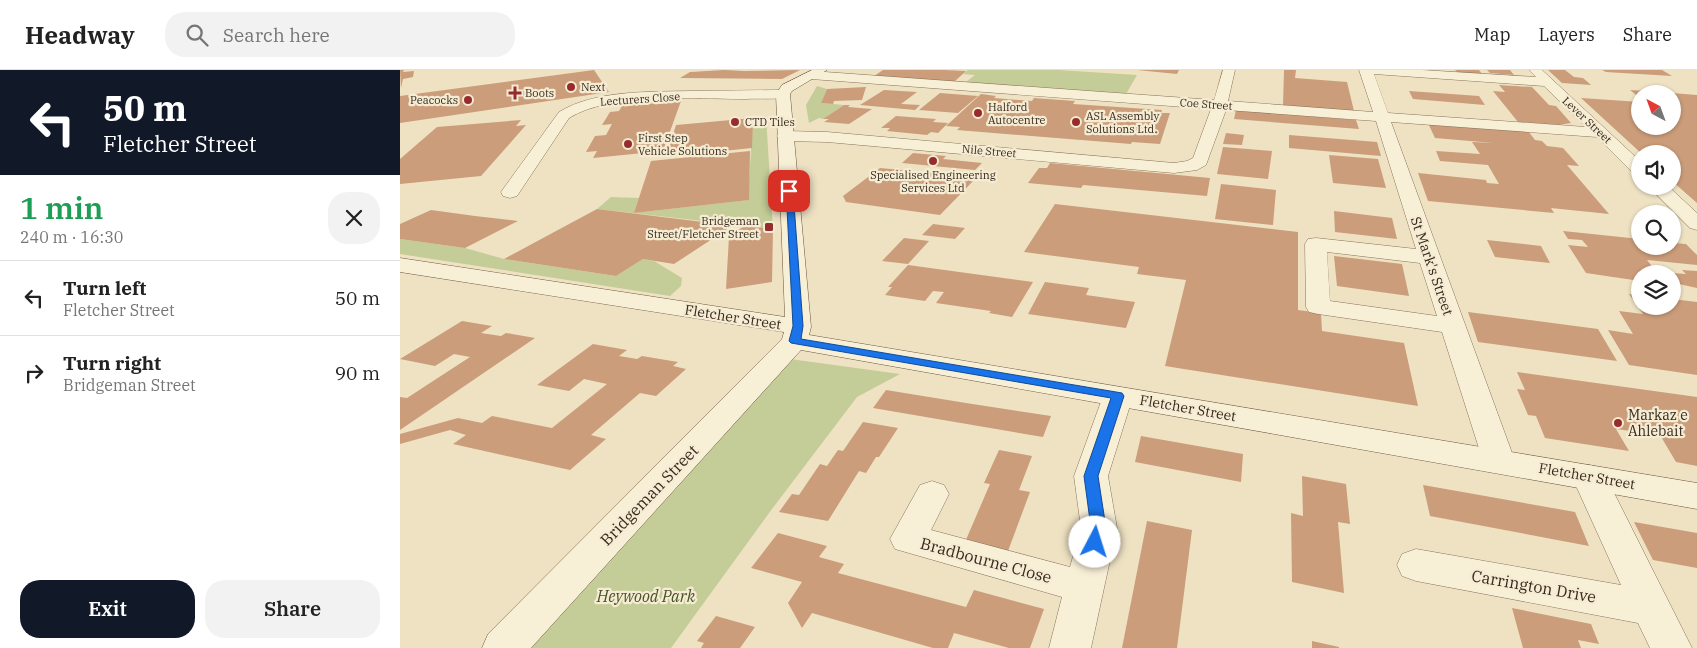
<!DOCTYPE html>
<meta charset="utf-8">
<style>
:root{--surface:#fff;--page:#f2f2f2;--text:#222;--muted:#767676;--line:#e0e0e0;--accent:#111827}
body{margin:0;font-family:"IBM Plex Serif",serif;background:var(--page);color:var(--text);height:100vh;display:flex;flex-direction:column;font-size:19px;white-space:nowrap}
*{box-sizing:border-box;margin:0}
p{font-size:16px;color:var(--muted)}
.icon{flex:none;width:28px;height:28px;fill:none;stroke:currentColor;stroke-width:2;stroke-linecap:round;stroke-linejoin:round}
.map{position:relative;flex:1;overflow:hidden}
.drawer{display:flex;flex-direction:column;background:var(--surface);width:400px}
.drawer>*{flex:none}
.banner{background:#111827;color:#fff;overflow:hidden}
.needle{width:32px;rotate:319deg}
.controls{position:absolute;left:1231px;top:15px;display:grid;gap:10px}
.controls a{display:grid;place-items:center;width:50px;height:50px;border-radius:50%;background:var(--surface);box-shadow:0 1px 4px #0004;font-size:25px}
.pin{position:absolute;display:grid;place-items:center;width:42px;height:42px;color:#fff;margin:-21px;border-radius:10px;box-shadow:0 2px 8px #0006}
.me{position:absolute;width:55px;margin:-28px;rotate:5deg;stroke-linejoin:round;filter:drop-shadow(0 0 4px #0008)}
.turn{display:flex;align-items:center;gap:18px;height:105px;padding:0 20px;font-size:22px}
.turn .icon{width:65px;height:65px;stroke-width:2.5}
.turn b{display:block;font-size:35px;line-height:42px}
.round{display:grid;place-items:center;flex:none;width:52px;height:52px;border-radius:20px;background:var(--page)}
.headline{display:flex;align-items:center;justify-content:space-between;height:85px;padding:0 20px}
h1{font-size:30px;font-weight:600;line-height:38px;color:#1e9e55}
.button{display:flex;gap:10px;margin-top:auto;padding:10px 20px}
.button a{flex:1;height:58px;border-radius:20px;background:var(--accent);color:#fff;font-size:20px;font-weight:600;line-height:58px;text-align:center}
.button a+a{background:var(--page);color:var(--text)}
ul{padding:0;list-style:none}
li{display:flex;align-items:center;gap:15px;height:75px;padding:0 20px;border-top:1px solid var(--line)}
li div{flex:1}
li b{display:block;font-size:19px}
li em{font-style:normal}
header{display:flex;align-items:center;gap:30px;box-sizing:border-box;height:70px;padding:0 25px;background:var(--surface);border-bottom:1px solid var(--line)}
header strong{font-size:24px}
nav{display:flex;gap:28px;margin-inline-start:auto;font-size:18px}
.search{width:350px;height:45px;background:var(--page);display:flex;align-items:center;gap:12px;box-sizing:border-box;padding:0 18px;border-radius:20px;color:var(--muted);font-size:19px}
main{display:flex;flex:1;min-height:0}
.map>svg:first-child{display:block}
.green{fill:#c4cc97}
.building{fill:#cb9d7a}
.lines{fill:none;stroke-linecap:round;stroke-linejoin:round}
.street-casing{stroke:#88735a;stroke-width:1}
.secondary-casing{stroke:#6a543d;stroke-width:1}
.street{fill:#f8efd7;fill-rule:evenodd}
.secondary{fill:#f8efd7;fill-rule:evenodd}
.route{fill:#1a73e8;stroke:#114b97}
.poi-dot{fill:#962c2b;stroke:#f5ecd3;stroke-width:2}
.labels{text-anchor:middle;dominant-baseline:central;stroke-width:4.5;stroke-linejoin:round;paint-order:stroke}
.far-poi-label{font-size:11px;fill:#382b1e;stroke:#f5ecd3;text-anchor:start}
.far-street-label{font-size:11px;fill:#382b1e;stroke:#f5ecd3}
.street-label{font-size:14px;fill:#382b1e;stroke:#f5ecd3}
.poi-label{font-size:14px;fill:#382b1e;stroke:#f5ecd3;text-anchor:start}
.near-street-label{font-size:16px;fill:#382b1e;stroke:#f5ecd3}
.near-park-label{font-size:16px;font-style:italic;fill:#475425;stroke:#f5ecd3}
</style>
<header>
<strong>Headway</strong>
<div class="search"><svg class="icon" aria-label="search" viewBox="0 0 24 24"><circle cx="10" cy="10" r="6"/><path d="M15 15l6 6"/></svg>Search here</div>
<nav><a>Map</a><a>Layers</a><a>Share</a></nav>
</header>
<main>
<section class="drawer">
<div class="banner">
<div class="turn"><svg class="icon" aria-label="left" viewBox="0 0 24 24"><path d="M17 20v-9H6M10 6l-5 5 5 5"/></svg><div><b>50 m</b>Fletcher Street</div></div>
</div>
<div class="headline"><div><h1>1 min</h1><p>240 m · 16:30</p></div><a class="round"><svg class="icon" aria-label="close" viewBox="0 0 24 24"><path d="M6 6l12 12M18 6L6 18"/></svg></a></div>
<ul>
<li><svg class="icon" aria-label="left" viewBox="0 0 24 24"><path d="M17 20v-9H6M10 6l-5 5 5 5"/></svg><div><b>Turn left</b><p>Fletcher Street</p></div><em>50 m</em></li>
<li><svg class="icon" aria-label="right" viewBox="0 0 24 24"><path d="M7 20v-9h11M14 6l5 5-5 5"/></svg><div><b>Turn right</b><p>Bridgeman Street</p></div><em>90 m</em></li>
</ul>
<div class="button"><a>Exit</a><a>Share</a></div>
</section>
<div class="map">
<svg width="1297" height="578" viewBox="0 0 1297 578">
<rect width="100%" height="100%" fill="#eee2c3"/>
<g class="green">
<path d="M568 0H658L737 5 726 24 566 12 575 5 563 4Z"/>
<path d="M417 16 427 19 421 33 444 35 423 49 419 48 409 53 406 35Z"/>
<path d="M366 46 373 159 197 139 211 127 239 128 234 143 348 130 353 48Z"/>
<path d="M0 169 65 178 104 189 216 206 243 189 254 191 282 208 281 216 270 226 0 184Z"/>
<path d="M390 289 500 304 457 327 369 443 271 578H129Z"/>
</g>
<g class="building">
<path d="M0 0H4L3 2 14 1 13 7 3 9 1 18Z"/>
<path d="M194 0 209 22 0 53V26Z"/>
<path d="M324 0 344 1 400 0 382 9 280 8 290 2Z"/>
<path d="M483 0H544L566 1 554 12 474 6Z"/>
<path d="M737 0H779L777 4Z"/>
<path d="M884 0H896L895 8 947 12 954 41 883 36Z"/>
<path d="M1055 0H1079L1083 5 1058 3Z"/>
<path d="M1087 0H1110L1114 5 1090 3Z"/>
<path d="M1148 0H1165L1174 7 1183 8 1191 15 1162 13Z"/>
<path d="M1202 0H1262L1272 6 1206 2Z"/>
<path d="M1099 15 1132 17 1149 35 1156 36 1171 53 1159 55 1118 52 1093 21 1105 22Z"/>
<path d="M466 17 462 30 434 31 433 34 421 33 427 19Z"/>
<path d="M484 20 517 22 501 34 520 35 515 40 460 35Z"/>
<path d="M1230 20 1263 22V24H1240V28Z"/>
<path d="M1009 21 1079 26 1085 35 1013 29Z"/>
<path d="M540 23 578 26 558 43 519 40Z"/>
<path d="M1272 23 1297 25V133L1272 111V84H1242L1181 28 1240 32V56H1272Z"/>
<path d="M581 24 596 26 594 28 632 31 634 28 675 31 673 34 762 40 761 43H770L760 74 732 72 731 74 557 60 560 57 546 56Z"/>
<path d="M281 31 263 81 193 88 197 81 186 82 195 66 206 65 212 54 202 55 210 42 219 41 222 36Z"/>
<path d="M444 35H450L448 37 472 39 449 54 424 52 429 49H423Z"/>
<path d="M836 40 956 50 959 59 834 49Z"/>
<path d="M496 46 536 49 533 52 548 53 538 63 531 62 527 65 487 61 490 58H481Z"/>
<path d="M353 48 352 78 266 87 276 55Z"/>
<path d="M121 50 116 56 126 55 81 106 0 114V89L37 57Z"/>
<path d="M1028 53 1128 61 1135 70 1142 71 1147 76 1163 78 1179 96 1167 95 1209 144 1151 138 1154 143 1028 131 1018 103 1086 110 1087 113 1099 114 1088 95 1040 91 1036 81 1080 84 1072 72 1094 73 1035 68Z"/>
<path d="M826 63 844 65 842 75 823 74Z"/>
<path d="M889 65 977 72 981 86 889 78Z"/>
<path d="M823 77 872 81 868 109 817 104Z"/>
<path d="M350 81 349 130 234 143 251 91Z"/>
<path d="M513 83 546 86 543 89 582 93 575 100 502 93Z"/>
<path d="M929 85 978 89 986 118 933 113Z"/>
<path d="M650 93 810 108 807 126 683 115 681 118 628 113 639 98H647Z"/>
<path d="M480 98 577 107 540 145 446 132 443 126Z"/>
<path d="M821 114 876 120 873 155 815 149Z"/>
<path d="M655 134 898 162V240L921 243 922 261 1004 273 1018 336 765 296 786 210 737 204 739 197 624 182Z"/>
<path d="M197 139 303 152 332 156 274 194 243 189 216 206 104 189Z"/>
<path d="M31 140 75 146 118 151 65 178 0 169V154Z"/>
<path d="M934 141 992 148 997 169 935 162Z"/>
<path d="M533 154 565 158 555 169 522 165Z"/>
<path d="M344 156 373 159 372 212 326 219 329 167Z"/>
<path d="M1163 161 1240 169V176H1272V173L1286 174 1297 185V195L1247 190 1258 204H1240V211L1186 203 1168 175 1188 177 1182 170 1168 169Z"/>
<path d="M504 168 529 171 508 194 482 191Z"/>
<path d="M1087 170 1141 176 1150 193 1095 187Z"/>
<path d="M934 186 1002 194 1009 226 937 216Z"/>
<path d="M508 195 633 212 612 247 589 243 591 241 536 233 544 222 533 221 525 231 485 225 492 217H488Z"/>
<path d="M1282 200 1297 201V218L1279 214 1272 205V203L1286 204Z"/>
<path d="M645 212 689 218 686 225 735 232 726 258 628 244Z"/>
<path d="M1229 224 1240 225V236H1272V229L1297 232V305L1229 295 1208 260 1233 264 1219 241 1243 244Z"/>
<path d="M1068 242 1198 259 1217 291 1078 272Z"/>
<path d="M62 251 92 256 81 263 101 266 106 263 135 268 0 360V327L7 328 70 287 54 284 35 296 0 289Z"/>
<path d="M193 274 227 280 219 286 237 289 242 286 278 292 273 296 286 299 256 326 240 323 191 365 206 369 170 400 53 374 66 365 50 360 0 374V364L58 348 82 353 92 346 152 358 207 314 184 309 169 321 137 315Z"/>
<path d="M1117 302 1297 327V396L1276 392 1260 365 1216 359 1229 381 1145 368 1136 346 1128 345 1117 319 1125 320Z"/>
<path d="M486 320 566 333 651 346 643 367 473 338Z"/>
<path d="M463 352 498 358 479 387H476L466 403 459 401 428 451 379 442 392 424 399 425 420 394 427 396 438 380 443 381Z"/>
<path d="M741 366 843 384 841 412 735 392Z"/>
<path d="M599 380 632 386 619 420 630 422 608 481 565 472 590 414 584 413Z"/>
<path d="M902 406 946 414 950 454 938 452 944 523 892 512 891 443 903 446Z"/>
<path d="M1023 415 1175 442 1189 476 1030 446Z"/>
<path d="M747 451 792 460 777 578H722Z"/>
<path d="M1234 452 1297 463V498L1253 490Z"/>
<path d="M378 463 427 476 419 487 444 494 438 503 566 537 574 520 644 539 630 578H609L554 563 548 578H533L412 543 402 558 388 533 402 512 351 498Z"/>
<path d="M1112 538 1191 554 1199 574 1178 570 1181 578H1123Z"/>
<path d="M316 546 355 557 340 578H301L304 573 297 571Z"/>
<path d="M912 571 939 577V578H912Z"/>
</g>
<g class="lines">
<g class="street-casing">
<g id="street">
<path d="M823 0H835L828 31 973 42 959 0H1022L1136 7 1129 0H1142L1240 91V105L1234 104 1197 67 991 52 1115 391 1111 399 1099 403 1087 399 1083 391 1042 262 918 244 909 242 906 237 905 174 908 169 916 168 1016 179 976 51 826 40 806 95 797 100 774 103 427 72 385 71 379 69 377 66 379 63 385 61 427 62 774 93 787 91 793 88 811 39 411 9 405 5 411 1 814 30ZM974 4 1144 16 1186 57 988 43ZM927 182 1020 193 1037 246 930 231Z"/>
<path d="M383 20 388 21 390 24 388 27C375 30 359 28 346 29 297 29 210 22 169 48L117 126 110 128 103 126 101 122 159 42C195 20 249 22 290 21 321 21 352 20 383 20Z"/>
<path d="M1248 116H1268L1297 143V160L1290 158Z"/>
<path d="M718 317 728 319 733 326 708 406 717 458 691 578H649L662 527 495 479 490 469 520 415 532 411 544 415 549 424 531 460 670 497 681 458 674 406 703 326 708 319Z"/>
<path d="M1189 395 1201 398 1206 407 1292 578H1250L1238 553 1016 511 1002 506 997 495 1002 484 1016 479 1221 515 1172 407 1177 398Z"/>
</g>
</g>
<g class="secondary-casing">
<path id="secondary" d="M412 0H427L392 21 390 24 411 257 409 265 1297 413V439L401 280 131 578H82L88 564 382 269 384 262 0 202V188L385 247 376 24 382 15Z"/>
</g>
<use href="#street" class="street"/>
<use href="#secondary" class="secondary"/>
</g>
<path class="route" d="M386 119 393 121 403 256 401 269 722 323 724 326 698 406 706 458 701 477 695 479 690 477 688 472 691 458 684 406 711 328 391 273 389 271 393 256Z"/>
<g class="poi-dot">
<circle cx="171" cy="17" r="5"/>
<path d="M112.5 15.5h5v5h5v5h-5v5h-5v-5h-5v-5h5z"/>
<circle cx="68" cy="30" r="5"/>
<circle cx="578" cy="43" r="5"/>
<circle cx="335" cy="52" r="5"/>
<circle cx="676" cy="52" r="5"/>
<circle cx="228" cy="74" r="5"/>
<circle cx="533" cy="91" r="5"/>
<rect x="364" y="152" width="10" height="10" rx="2.5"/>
<circle cx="1218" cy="353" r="5"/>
</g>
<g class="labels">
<g class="far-poi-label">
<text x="181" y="17">Next</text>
<text x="125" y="23">Boots</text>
<text x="58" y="30" text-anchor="end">Peacocks</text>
<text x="588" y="37">Halford<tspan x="588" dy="13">Autocentre</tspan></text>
<text x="686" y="46">ASL Assembly<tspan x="686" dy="13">Solutions Ltd.</tspan></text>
<text x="345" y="52">CTD Tiles</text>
<text x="238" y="68">First Step<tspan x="238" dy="13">Vehicle Solutions</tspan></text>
<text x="533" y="105" text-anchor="middle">Specialised Engineering<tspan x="533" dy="13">Services Ltd</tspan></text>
<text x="359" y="151" text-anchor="end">Bridgeman<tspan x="359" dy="13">Street/Fletcher Street</tspan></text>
</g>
<g class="far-street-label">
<text transform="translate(240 29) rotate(-4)">Lecturers Close</text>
<text transform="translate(806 34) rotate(4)">Coe Street</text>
<text transform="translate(1187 50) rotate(43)">Lever Street</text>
<text transform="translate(589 81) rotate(5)">Nile Street</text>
</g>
<g class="street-label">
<text transform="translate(1032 196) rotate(71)">St Mark's Street</text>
<text transform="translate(333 247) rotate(9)">Fletcher Street</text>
<text transform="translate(788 338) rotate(10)">Fletcher Street</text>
<text transform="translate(1187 406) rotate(10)">Fletcher Street</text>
</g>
<g class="poi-label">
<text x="1228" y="345">Markaz e<tspan x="1228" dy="16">Ahlebait</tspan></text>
</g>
<g class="near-street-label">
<text transform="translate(249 425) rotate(-46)">Bridgeman Street</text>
<text transform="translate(586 490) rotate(15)">Bradbourne Close</text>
<text transform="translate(1134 516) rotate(10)">Carrington Drive</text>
</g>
<g class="near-park-label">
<text x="246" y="526">Heywood Park</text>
</g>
</g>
</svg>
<div class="controls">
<a><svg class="needle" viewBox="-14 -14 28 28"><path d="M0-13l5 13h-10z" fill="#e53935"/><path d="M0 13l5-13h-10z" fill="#767676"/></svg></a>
<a><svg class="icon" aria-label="sound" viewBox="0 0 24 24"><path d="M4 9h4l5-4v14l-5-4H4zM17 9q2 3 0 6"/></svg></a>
<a><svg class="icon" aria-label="search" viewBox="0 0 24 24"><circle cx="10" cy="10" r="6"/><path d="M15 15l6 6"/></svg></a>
<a><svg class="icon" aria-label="layers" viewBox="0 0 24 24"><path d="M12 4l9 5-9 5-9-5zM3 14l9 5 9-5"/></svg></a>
</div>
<div class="pin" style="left:389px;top:121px;background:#d93025"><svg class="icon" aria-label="arrive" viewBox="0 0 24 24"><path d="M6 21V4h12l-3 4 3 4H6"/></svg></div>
<svg class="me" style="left:695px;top:472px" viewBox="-20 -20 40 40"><circle r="19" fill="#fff"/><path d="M0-13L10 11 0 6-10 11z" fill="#1a73e8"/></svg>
</div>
</main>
